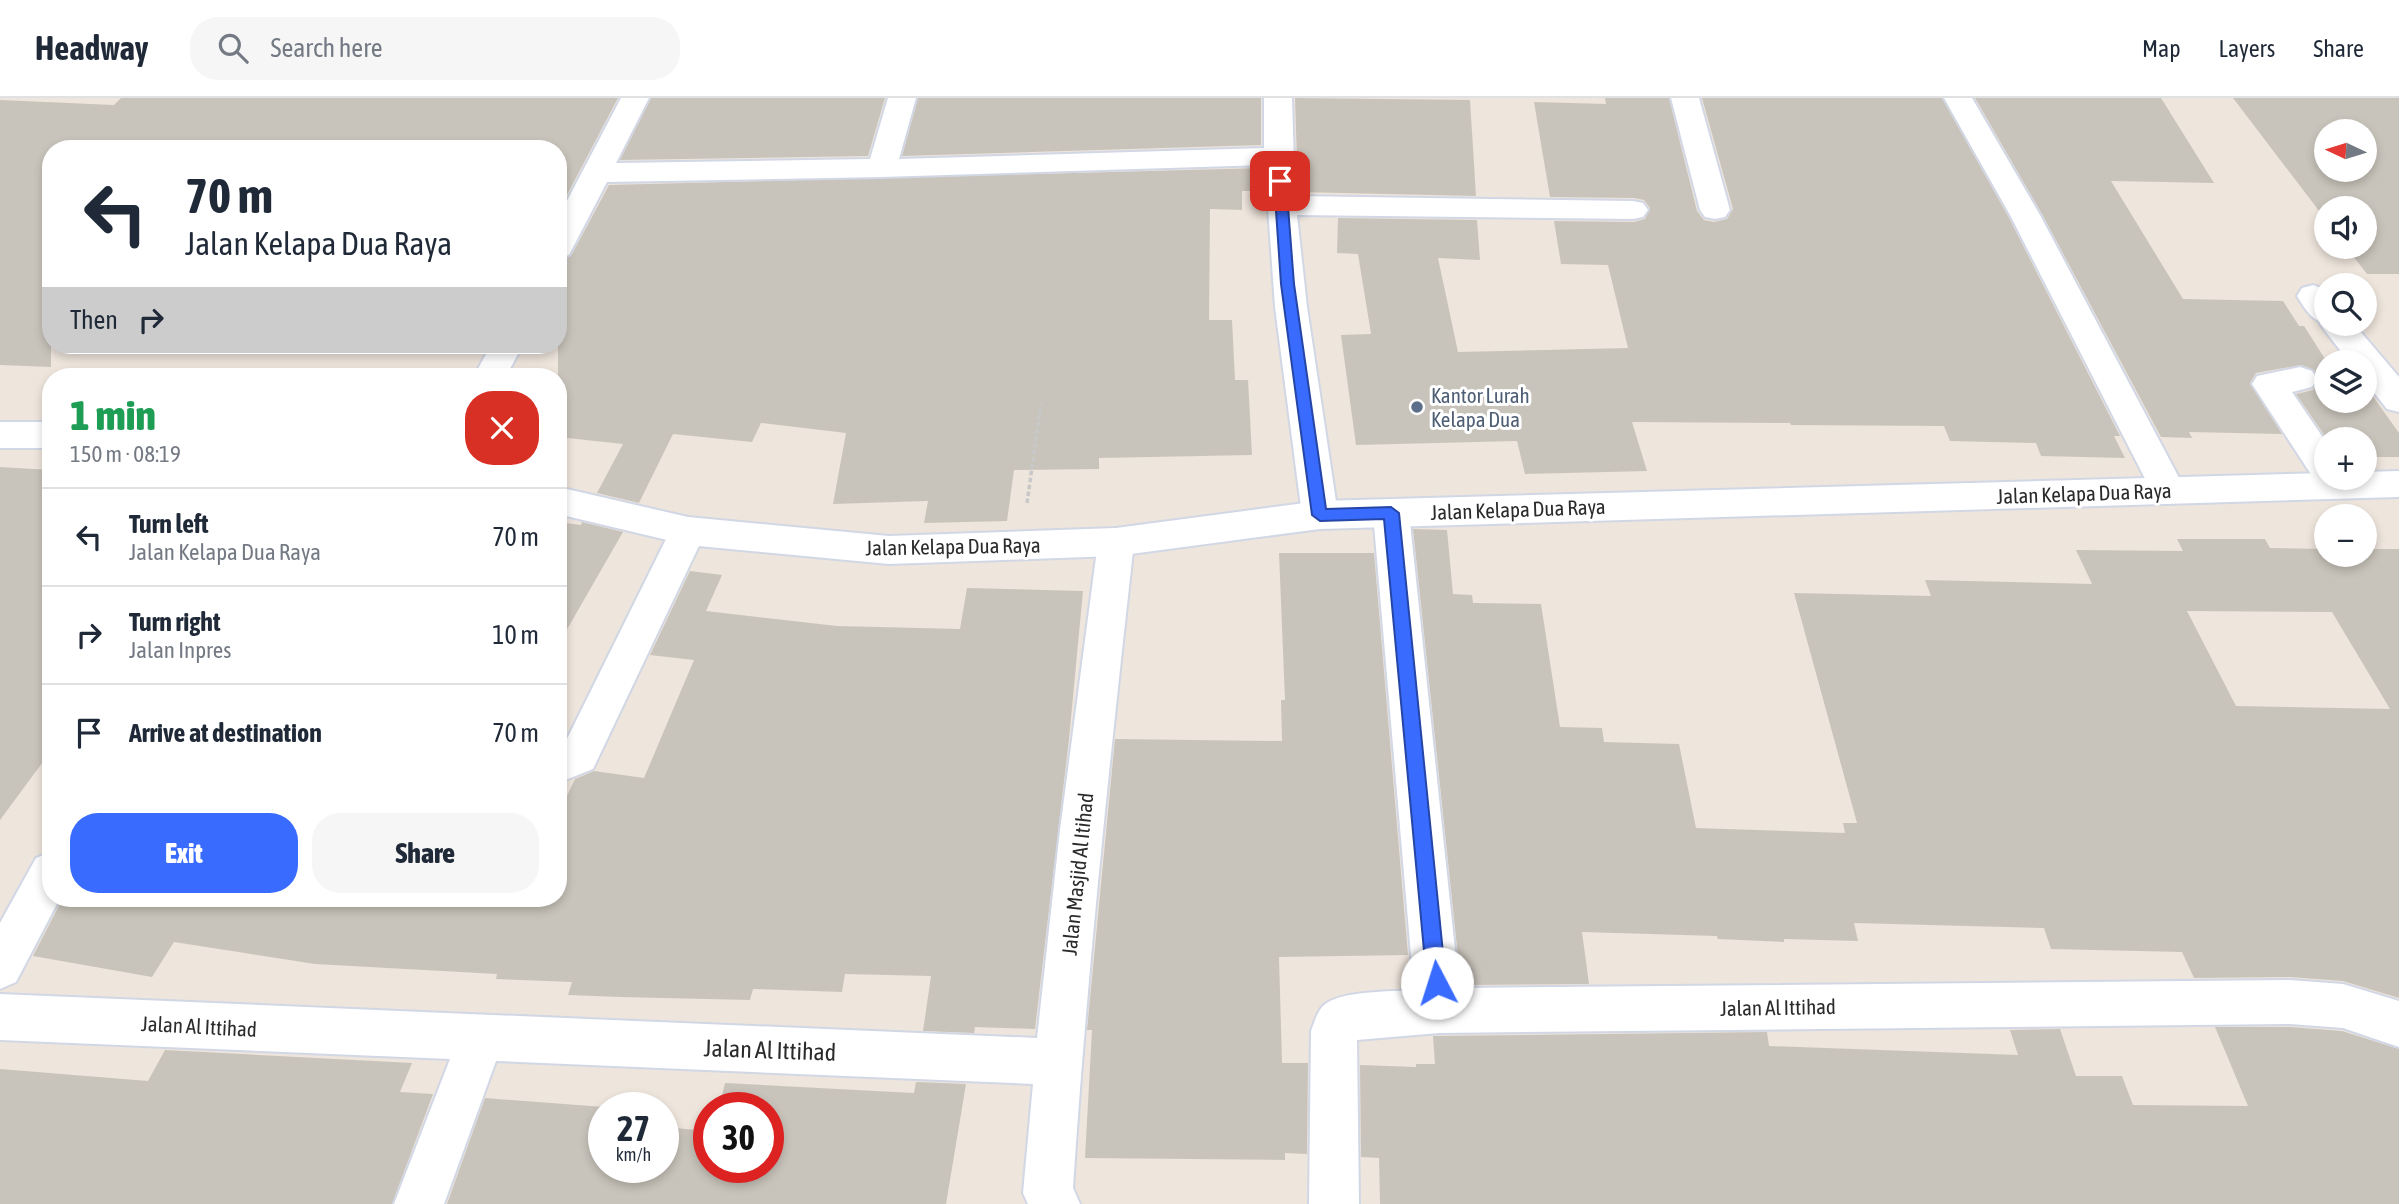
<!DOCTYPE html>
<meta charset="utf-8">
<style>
:root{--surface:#fff;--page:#f6f6f7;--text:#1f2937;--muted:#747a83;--line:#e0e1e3;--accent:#396bff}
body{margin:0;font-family:"Asap Condensed",sans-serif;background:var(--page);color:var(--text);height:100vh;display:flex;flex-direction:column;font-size:26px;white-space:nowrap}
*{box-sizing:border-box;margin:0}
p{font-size:23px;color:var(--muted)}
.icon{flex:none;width:38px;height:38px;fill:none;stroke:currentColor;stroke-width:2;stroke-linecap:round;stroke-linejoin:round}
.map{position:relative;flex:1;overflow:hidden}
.details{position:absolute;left:42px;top:270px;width:525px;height:539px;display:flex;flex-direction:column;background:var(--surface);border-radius:28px;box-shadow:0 4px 10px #0003}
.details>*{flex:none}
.banner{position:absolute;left:42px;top:42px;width:525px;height:214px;border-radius:28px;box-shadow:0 4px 10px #0003;background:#fff;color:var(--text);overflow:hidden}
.needle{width:46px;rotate:274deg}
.controls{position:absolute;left:2314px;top:21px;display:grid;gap:14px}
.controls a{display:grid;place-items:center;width:63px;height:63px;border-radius:50%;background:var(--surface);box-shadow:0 4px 10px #0003;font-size:35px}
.speed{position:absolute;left:588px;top:994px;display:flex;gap:14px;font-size:35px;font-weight:700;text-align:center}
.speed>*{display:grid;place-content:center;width:91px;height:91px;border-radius:50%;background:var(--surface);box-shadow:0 4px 10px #0003;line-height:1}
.speed small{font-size:18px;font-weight:400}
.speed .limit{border:10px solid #d22;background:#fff;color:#111}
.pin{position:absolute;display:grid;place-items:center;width:60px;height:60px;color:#fff;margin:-30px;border-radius:14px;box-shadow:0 4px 10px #0006}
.me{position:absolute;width:77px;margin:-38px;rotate:355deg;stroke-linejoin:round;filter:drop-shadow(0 0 5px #0008)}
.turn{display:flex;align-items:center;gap:24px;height:147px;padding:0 28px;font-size:32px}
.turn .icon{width:91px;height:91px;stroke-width:2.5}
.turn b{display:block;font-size:49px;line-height:60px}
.then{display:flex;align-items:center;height:66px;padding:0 28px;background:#0003;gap:14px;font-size:26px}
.round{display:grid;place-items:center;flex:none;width:74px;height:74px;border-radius:28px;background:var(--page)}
.head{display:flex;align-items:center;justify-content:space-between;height:119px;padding:0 28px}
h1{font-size:42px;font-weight:800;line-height:52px;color:#1e9e55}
.button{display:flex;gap:14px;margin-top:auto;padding:14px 28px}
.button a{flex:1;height:80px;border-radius:28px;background:var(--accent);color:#fff;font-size:28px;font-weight:800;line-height:80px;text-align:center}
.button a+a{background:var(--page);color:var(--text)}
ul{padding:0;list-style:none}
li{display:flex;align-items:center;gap:21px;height:98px;padding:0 28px;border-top:2px solid var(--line)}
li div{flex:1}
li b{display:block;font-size:26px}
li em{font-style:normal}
header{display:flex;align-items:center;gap:42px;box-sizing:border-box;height:98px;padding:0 35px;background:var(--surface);border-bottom:2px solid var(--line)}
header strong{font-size:33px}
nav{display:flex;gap:38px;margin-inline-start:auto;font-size:24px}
.search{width:490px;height:63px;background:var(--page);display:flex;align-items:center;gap:18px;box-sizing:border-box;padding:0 24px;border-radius:28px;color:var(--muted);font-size:26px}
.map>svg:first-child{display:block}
.building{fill:#c9c4bb;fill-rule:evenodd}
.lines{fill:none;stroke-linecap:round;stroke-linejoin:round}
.minor-casing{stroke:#d2d7e5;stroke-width:4}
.tertiary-casing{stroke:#d2d7e5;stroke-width:4}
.path{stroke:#c8c8c8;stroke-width:3.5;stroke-dasharray:4.5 2.5;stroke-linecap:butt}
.minor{fill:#fff;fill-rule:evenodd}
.tertiary{fill:#fff;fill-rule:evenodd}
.route{fill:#396bff;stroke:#2546a6;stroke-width:2}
.service-dot{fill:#5c6f8a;stroke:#fff;stroke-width:2.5}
.labels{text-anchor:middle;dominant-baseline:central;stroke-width:6;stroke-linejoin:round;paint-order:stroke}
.service-label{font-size:21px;fill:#4e5e75;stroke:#fff;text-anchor:start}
.street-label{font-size:21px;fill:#2b2b2b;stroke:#fff}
.near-street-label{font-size:24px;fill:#2b2b2b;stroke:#fff}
</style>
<header>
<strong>Headway</strong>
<div class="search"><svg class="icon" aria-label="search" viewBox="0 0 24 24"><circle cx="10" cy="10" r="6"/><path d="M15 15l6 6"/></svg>Search here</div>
<nav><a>Map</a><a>Layers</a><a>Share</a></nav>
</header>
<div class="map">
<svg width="2399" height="1106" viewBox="0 0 2399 1106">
<rect width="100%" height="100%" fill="#eee5dc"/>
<g class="building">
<path d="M121 0H618L558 114V51L399 43V51H51V269L0 267V2L114 7Z"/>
<path d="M651 0H885L868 58 620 62Z"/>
<path d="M918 0H1261V47L902 58Z"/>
<path d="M1295 0 1470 2 1476 98 1298 94Z"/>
<path d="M1605 0H1669L1697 113 1704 122 1714 124 1727 121 1733 111 1702 0H1942L2008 118 2120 338H2114L2125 360 2041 358 2036 345 1950 343 1944 328 1791 327 1790 325 1632 324 1647 373 1525 376 1517 343 1356 347 1341 237 1371 236 1358 156 1337 155 1338 120 1477 122 1480 162 1438 160 1458 254 1628 250 1608 167 1561 166 1554 123 1634 124 1645 121 1650 110 1644 102 1634 100 1550 99 1534 4 1606 6Z"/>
<path d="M1975 0H2161L2214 85 2111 83 2183 201 2283 203 2299 228H2304L2327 264 2326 303H2364V290H2367L2399 335V359H2364V341H2327L2296 296 2313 292 2319 282 2314 272 2301 267 2256 275 2250 285 2282 336 2189 334 2192 340 2161 339 2042 116Z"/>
<path d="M2233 0H2399V176H2367L2346 149H2364V110H2326V122ZM2326 33H2364V72H2326Z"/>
<path d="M1263 70 1264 93H1242V112L1210 111 1209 222H1232L1235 282H1248L1252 357 1099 360V371L1014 372 1007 423 924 425 928 403 833 406 846 335 761 325 752 344 673 336 639 405 597 395 623 346 558 339V162L571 158 609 87Z"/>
<path d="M0 369 51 372V653L0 722Z"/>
<path d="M558 424 581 427 582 424 623 434 558 547Z"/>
<path d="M1413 431 1447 432 1453 496 1472 497 1473 505 1541 506 1560 629 1602 630 1604 644 1679 646 1696 730 1845 735 1843 725H1857L1794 495 1931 498 1925 482 2092 486 2076 452 2183 453 2177 441H2265L2270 450 2326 451V457H2364V451H2399V900L2343 883 2290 879 2194 880 2182 854 2051 851 2044 830 1854 825 1858 843 1784 841V844L1718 841 1717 838 1582 834 1589 886 1461 887ZM2187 513 2332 514 2390 611 2236 608Z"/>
<path d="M1279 455H1374L1408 857 1279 859 1282 965H1308L1307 1056 1285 1055V1062L1085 1060 1092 932H1087L1115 641 1282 643 1281 602H1285Z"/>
<path d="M690 473 722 477 706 513 837 528 960 531 967 490 1083 493 1069 641 1035 931 975 929 974 935 923 933 931 878 845 876 842 894 753 891 750 902 620 899 568 897 572 884 496 881 497 876 315 866 174 844 152 879 33 858 63 800H558V717L575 681 594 673 644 680 694 562 650 557Z"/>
<path d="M2215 929H2290L2342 933 2399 951V1106H1380L1379 1060 1361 1059 1360 967 1416 969V966H1435L1433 938 1767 934 1769 948 2018 957 2010 932 2060 931 2076 978H2122L2133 1007 2248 1008Z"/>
<path d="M165 952 412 965 400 994 433 996 392 1106H0V971L148 983Z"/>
<path d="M916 984 966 986 946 1106H447L485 1000 604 1009V1069H663V1029L709 1033V1069H768V1010H719L725 985 914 995Z"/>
</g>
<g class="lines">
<g class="minor-casing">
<g id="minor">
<path d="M621 0H649L616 65 870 61 888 0H916L899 61 1264 50V0H1292L1295 98 1633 103 1643 105 1648 112 1643 119 1633 121 1297 117 1307 209 1338 417 1333 427 1320 431 1307 427 1302 417 1275 209 1265 67 882 79 607 84 569 157 558 160V120Z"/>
<path d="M1671 0H1699L1730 112 1725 119 1715 121 1705 119 1700 112Z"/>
<path d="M1944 0H1972L2040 117 2186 393 2180 402 2168 406 2156 402 2010 117Z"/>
<path d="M2313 187 2326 192V226H2354L2399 279V314L2387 311 2364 282V264H2349L2320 226 2321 224C2310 220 2303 208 2297 198L2302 190Z"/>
<path d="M491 247H523L506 278H474Z"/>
<path d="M2300 269 2312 273 2317 281 2312 289 2292 294 2326 344V380H2339L2326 385 2314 381 2252 286 2257 278Z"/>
<path d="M1391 401 1404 405 1409 415 1459 890 2290 882 2343 886 2399 903V949L2343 930 2290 926 1439 935 1357 942 1359 1106H1309L1311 933C1314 925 1317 914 1323 908 1339 892 1392 894 1414 892L1373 415 1378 405Z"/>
<path d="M688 419 701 423 706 433 593 671 558 685V648L565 645 675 423Z"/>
<path d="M1116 430 1129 434 1134 444C1110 659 1087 874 1073 1090L1080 1106H1028L1023 1095 1033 986 496 963 444 1106H394L450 961 0 942V896L1037 940 1060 732 1098 444 1103 434Z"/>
<path d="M51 754V800H60L16 884 0 891V825L36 760Z"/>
</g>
</g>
<g class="tertiary-casing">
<g id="tertiary">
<rect x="0" y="324" width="51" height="26"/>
<path d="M2399 373V399L1320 431 1116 458 889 466 688 447 558 416V389L688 419 889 438 1116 430 1320 403 2326 375V380H2364V374Z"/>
</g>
</g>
<path class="path" d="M1027 405 1041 306"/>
<use href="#minor" class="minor"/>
<use href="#tertiary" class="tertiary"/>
</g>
<path class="route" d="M1280 79 1286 83 1294 186 1326 411 1391 409 1399 415 1446 885 1443 892 1437 894 1430 892 1427 885 1384 421 1320 423 1312 417 1281 186 1274 83Z"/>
<circle class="service-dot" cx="1417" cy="309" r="7"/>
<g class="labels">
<g class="service-label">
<text x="1431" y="297">Kantor Lurah<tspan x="1431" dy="24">Kelapa Dua</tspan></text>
</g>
<g class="street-label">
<text transform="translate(2084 395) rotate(-2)">Jalan Kelapa Dua Raya</text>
<text transform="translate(1518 411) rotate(-2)">Jalan Kelapa Dua Raya</text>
<text transform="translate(953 448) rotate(-1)">Jalan Kelapa Dua Raya</text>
<text transform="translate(1077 776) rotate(-84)">Jalan Masjid Al Itihad</text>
<text transform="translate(1778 909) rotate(-1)">Jalan Al Ittihad</text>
<text transform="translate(199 928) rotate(3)">Jalan Al Ittihad</text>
</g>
<g class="near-street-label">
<text transform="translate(770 952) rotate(2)">Jalan Al Ittihad</text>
</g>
</g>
</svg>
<div class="controls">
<a><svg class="needle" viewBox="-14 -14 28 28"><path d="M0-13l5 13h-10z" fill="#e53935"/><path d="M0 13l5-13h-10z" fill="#747a83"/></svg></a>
<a><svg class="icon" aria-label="sound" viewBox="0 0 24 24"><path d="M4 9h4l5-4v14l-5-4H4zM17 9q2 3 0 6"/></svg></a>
<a><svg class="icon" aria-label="search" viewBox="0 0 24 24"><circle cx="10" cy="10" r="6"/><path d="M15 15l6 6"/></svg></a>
<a><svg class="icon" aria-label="layers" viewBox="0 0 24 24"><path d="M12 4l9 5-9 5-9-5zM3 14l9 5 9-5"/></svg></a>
<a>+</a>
<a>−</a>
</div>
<div class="speed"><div>27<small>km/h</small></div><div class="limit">30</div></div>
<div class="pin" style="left:1280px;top:83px;background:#d93025"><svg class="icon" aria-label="arrive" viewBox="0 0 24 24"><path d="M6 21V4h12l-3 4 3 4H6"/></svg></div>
<svg class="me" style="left:1437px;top:885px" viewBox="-20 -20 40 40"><circle r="19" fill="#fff"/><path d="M0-13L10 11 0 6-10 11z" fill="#396bff"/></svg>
<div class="banner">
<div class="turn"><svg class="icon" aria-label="left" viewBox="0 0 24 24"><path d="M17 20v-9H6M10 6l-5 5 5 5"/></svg><div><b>70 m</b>Jalan Kelapa Dua Raya</div></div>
<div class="then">Then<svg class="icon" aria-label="right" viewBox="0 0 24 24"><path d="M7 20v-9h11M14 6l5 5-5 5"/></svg></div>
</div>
<section class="details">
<div class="head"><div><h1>1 min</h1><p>150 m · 08:19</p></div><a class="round" style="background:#d93025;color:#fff"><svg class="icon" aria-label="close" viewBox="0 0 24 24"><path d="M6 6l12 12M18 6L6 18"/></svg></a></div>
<ul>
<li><svg class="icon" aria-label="left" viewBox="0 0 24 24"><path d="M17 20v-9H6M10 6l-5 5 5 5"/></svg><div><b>Turn left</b><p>Jalan Kelapa Dua Raya</p></div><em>70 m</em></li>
<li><svg class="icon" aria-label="right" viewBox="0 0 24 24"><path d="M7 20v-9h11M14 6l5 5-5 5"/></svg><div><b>Turn right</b><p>Jalan Inpres</p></div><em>10 m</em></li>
<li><svg class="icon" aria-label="arrive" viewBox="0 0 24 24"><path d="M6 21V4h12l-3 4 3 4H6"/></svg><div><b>Arrive at destination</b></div><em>70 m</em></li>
</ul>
<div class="button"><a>Exit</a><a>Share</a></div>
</section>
</div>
